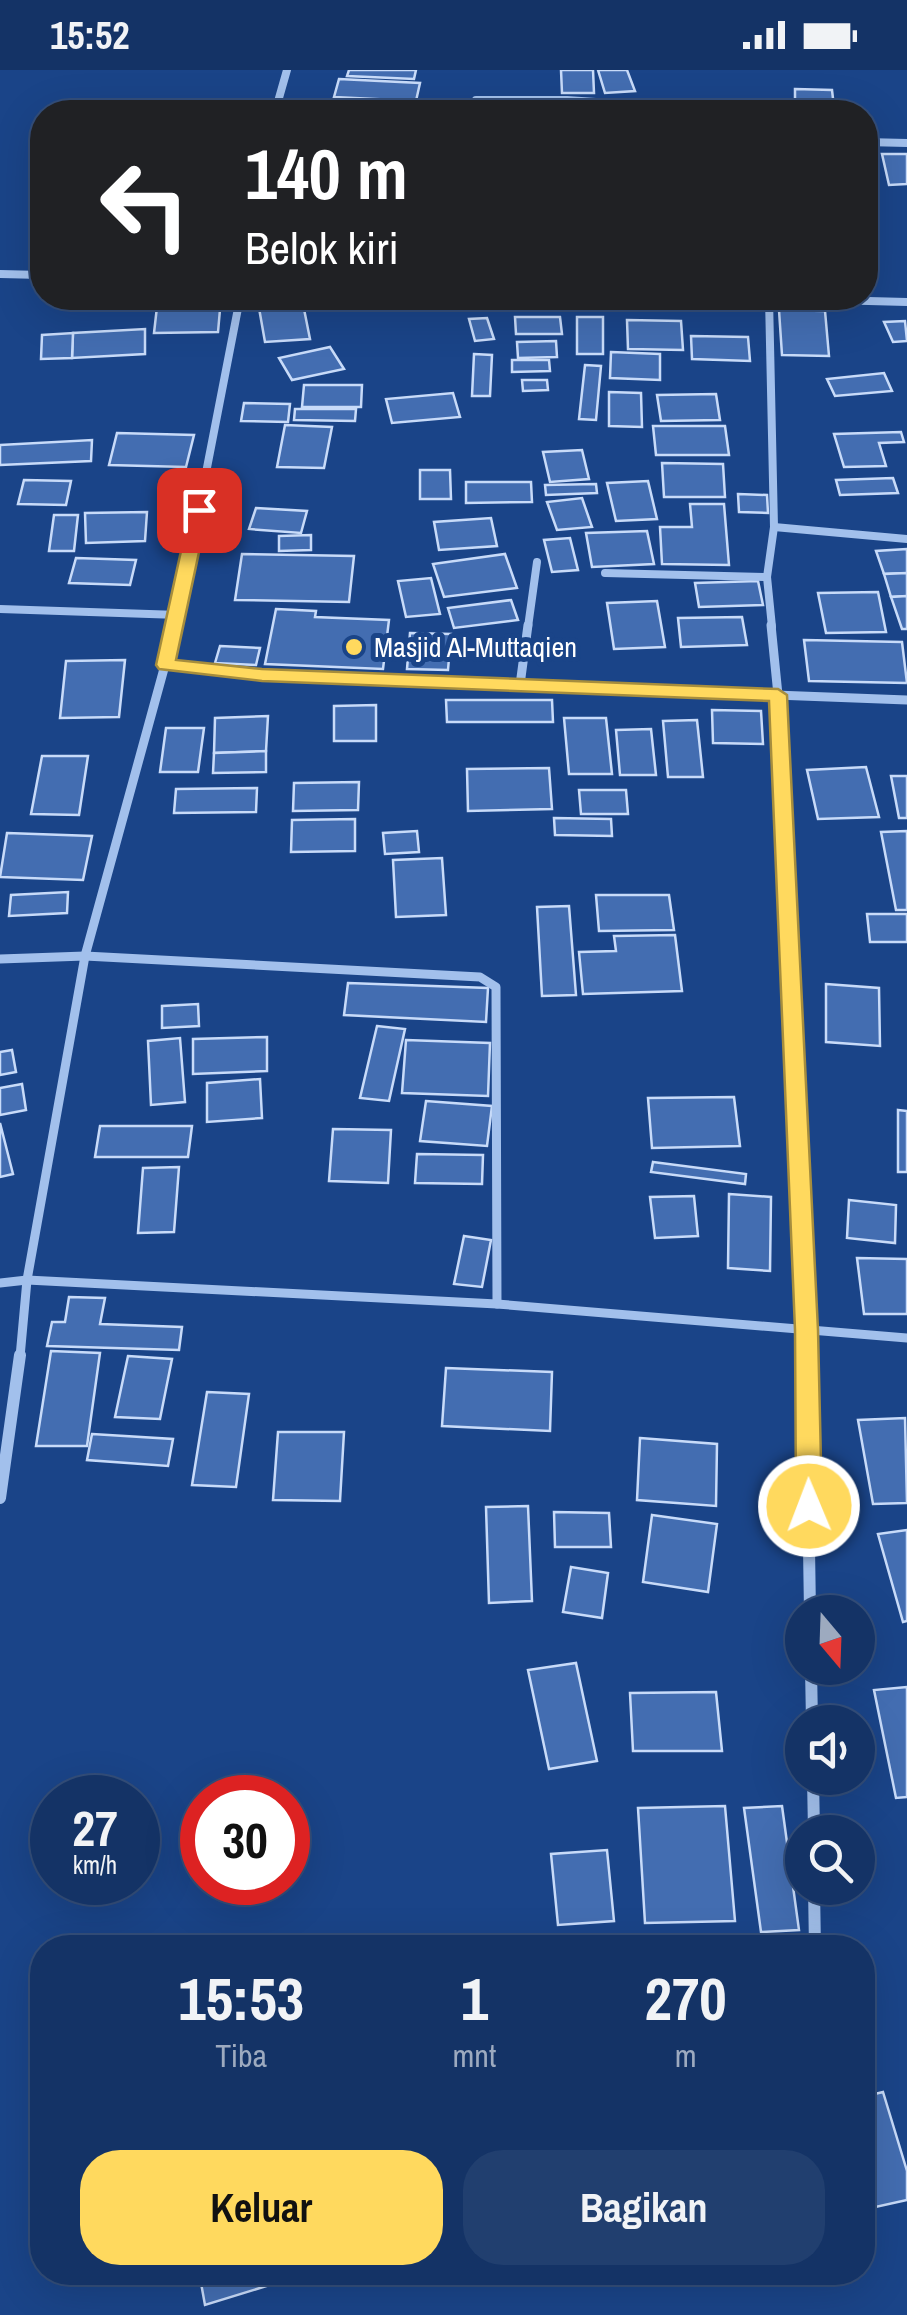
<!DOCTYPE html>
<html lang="id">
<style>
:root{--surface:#143366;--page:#213f6f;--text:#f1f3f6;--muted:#9daabf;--line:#334e7a;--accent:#ffd95e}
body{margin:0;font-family:"Archivo Narrow",sans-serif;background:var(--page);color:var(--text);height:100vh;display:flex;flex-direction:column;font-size:38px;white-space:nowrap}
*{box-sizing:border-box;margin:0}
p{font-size:32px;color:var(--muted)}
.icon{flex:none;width:55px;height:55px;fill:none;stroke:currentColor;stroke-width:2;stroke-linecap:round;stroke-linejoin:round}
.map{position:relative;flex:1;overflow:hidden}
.sheet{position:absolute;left:30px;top:1865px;width:845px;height:350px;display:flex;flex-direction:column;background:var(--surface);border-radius:40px;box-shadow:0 10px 40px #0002,0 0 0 2px var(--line)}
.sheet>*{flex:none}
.top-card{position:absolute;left:30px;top:30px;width:848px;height:210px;border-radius:40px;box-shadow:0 10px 40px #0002,0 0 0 2px var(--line);background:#202124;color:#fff;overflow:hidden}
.needle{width:65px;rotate:161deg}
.controls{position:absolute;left:785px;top:1525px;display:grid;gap:20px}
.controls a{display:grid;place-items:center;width:90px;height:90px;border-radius:50%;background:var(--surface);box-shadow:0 10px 40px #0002,0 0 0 2px var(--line);font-size:50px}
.speed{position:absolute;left:30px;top:1705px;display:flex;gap:20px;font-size:50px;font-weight:700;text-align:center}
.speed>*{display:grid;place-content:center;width:130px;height:130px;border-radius:50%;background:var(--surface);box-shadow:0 10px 40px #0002,0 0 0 2px var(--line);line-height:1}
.speed small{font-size:25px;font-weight:400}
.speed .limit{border:15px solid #d22;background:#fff;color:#111}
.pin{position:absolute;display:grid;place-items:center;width:85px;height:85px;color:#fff;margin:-42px;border-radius:20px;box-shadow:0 5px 15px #0006}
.me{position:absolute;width:110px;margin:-55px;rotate:359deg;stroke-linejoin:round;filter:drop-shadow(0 0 8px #0008)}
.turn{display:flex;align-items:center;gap:35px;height:210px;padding:0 50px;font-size:45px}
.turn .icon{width:130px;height:130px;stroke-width:2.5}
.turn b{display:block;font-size:70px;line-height:85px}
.eta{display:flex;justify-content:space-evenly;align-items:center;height:170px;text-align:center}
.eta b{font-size:60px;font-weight:800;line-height:70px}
.action{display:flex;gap:20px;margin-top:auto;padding:20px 50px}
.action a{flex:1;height:115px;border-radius:40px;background:var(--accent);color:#111;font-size:40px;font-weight:800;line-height:115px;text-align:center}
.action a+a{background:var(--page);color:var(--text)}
.status{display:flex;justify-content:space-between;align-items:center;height:70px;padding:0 50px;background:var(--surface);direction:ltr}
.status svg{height:28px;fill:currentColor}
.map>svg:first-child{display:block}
.building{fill:#436db1;stroke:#c8dbf9;stroke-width:2.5}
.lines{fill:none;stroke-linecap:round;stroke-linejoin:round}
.street-far2{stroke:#a2c0ec;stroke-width:8}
.street-far1{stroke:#a2c0ec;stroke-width:9}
.street{stroke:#a2c0ec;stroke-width:12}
.route{fill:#ffd95e;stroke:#a68d3d;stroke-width:2.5}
.poi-dot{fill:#ffd95e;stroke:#1a4488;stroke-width:4}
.labels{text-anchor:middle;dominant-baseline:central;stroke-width:10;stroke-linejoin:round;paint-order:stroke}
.poi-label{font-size:28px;fill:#fff;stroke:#1a4488;text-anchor:start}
</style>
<div class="status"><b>15:52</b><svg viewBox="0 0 49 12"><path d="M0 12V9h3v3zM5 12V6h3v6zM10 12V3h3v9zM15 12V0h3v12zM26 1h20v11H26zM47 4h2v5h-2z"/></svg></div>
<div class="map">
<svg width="907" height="2245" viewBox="0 0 907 2245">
<rect width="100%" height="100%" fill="#1a4488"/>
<g class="building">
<path d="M349 0H416L414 9 347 6Z"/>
<path d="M561 0H593L594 23H562Z"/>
<path d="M598 0H627L635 21 605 23Z"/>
<path d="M339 9 420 13 416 31 334 27Z"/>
<path d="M795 19 832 20 834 37 795 36Z"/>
<path d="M482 35 549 39 548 42H481Z"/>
<path d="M353 36H398L397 42H353Z"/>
<path d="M604 37 657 38V42H604Z"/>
<path d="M857 39 858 42 779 40Z"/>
<path d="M882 84H907V114L889 115Z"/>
<path d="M158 228H221L218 262 154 263Z"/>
<path d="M303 234 310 269 265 272 259 238Z"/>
<path d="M779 240 825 241 829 286 782 285Z"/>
<path d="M515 247H560L562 264H516Z"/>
<rect x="577" y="247" width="26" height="37"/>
<path d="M487 248 494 269 475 271 469 249Z"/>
<path d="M627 250 681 251 683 280 628 279Z"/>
<path d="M905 251 907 271 893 272 884 252Z"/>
<path d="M145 259V284L72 288 73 263Z"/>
<path d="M73 263 72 288 41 289 42 265Z"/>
<path d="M691 266 748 267 750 291 692 289Z"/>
<path d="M556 271 557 287 518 288 517 272Z"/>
<path d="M330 277 344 299 292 310 279 288Z"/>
<path d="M611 282 660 284V310L610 308Z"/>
<path d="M474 284 492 285 490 326H472Z"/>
<path d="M512 290H549L550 301 512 302Z"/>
<path d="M585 295 601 296 596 350 579 349Z"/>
<path d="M884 303 892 321 835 326 827 309Z"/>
<path d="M522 310H547L548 320 523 321Z"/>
<path d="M304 315H362L361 337H302Z"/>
<path d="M609 322 641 323 642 357 609 356Z"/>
<path d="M453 323 460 347 392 353 386 329Z"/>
<path d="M716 324 720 350 661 351 657 325Z"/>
<path d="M244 333 290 334 288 352 241 351Z"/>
<path d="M295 339H356L355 351 294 350Z"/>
<path d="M285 355 332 357 324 398 277 397Z"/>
<path d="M653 356H725L729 385H656Z"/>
<path d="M901 362 904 372 879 373 886 396 844 397 834 364Z"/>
<path d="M117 363 194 365 186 397 109 395Z"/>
<path d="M92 370 91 391 0 395V375Z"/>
<path d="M582 380 589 409 550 412 543 382Z"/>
<path d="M662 393 723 394 725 427H664Z"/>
<path d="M420 400H450L451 429H420Z"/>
<path d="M893 408 898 423 840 425 836 410Z"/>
<path d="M24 410 71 411 66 435 18 434Z"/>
<path d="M648 411 657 449 616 451 607 413Z"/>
<path d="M466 412H531L532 432 466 433Z"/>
<path d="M596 414 597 423 546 425 545 415Z"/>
<path d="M738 424 767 425 768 443 739 442Z"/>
<path d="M582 428 592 457 557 460 547 432Z"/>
<path d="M690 434H724L729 495 662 494 660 457H692Z"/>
<path d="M256 438 307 441 301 463 249 459Z"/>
<path d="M147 442 145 471 86 473 85 443Z"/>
<path d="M54 445H78L74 481H49Z"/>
<path d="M491 448 497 476 439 480 434 452Z"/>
<path d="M647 461 654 494 592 497 586 463Z"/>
<path d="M311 465V480L279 481V466Z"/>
<path d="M570 468 578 500 552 502 544 470Z"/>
<path d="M907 479V503L884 504 876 481Z"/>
<path d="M242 484 354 486 349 532 235 530Z"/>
<path d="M505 484 517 518 444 527 433 494Z"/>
<path d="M76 488 136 490 130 515 69 513Z"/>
<path d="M907 503V526L891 527 884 504Z"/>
<path d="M431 508 440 544 406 547 398 511Z"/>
<path d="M758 511 763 535 699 537 695 513Z"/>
<path d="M878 522 886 562 826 563 818 523Z"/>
<path d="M907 526V559H902L891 527Z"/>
<path d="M511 530 518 550 454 558 448 538Z"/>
<path d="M657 531 665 577 614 579 607 533Z"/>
<path d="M276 539 316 541 315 547 389 550 383 599 265 594Z"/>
<path d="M742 547 747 575 681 577 678 548Z"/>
<path d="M410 563 451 564 448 600 407 599Z"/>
<path d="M804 570 902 572 907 613 809 611Z"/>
<path d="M220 576 260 578 256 595 215 593Z"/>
<path d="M125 590 119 647 60 648 66 591Z"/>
<path d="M446 630H552L553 652H447Z"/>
<path d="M376 635V671H334V636Z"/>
<path d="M712 640 761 641 763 674 713 673Z"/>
<path d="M268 646 266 681 214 683 215 648Z"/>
<path d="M564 648H606L612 704H569Z"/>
<path d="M697 650 703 707H668L663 651Z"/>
<path d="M166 658H204L198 702H160Z"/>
<path d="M651 659 656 705H620L616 660Z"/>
<path d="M266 681V702L213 703 214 683Z"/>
<path d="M42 686H88L79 745 31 744Z"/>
<path d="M866 697 879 747 818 749 807 700Z"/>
<path d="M549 698 552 739 468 741 467 699Z"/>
<path d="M891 706H907V748H899Z"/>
<path d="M359 712 358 740 293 741 294 713Z"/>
<path d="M257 718 256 742 174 743 176 719Z"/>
<path d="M579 720H626L628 744H581Z"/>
<path d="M554 748 611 749 612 766 555 765Z"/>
<path d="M355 749V781L291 782 292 750Z"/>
<path d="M417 761 419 782 385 784 383 763Z"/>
<path d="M907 761V840H896L881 762Z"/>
<path d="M7 763 92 766 83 810 0 807Z"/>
<path d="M442 788 446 845 396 847 393 790Z"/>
<path d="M68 822 67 843 9 846 11 825Z"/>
<path d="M596 825H669L674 860 599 861Z"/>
<path d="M569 836 576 925 542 926 537 837Z"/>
<path d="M867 844H907V872H870Z"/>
<path d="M675 865 682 921 583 924 579 882 616 881 614 866Z"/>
<path d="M348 913 488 918 486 952 344 945Z"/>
<path d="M826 914 879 918 880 976 826 972Z"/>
<path d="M198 934 199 956 162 958V936Z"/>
<path d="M377 956 405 959 389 1031 360 1028Z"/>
<path d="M267 967V1001L193 1004V969Z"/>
<path d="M180 968 185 1032 151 1035 148 971Z"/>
<path d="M406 970 490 973 488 1026 402 1023Z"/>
<path d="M12 980 16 1002 0 1005V982Z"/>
<path d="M260 1009 262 1048 207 1052V1013Z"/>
<path d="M22 1014 26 1040 0 1045V1018Z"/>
<path d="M734 1027 740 1076 652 1078 648 1028Z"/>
<path d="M426 1031 492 1036 487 1076 420 1071Z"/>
<path d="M898 1040 907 1041V1102H898Z"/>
<path d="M0 1053 13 1104 0 1107Z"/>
<path d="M100 1056H192L188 1087H95Z"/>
<path d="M333 1059 391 1060 388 1113 329 1111Z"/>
<path d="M417 1084 483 1085 482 1114 415 1113Z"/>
<path d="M653 1092 746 1104 745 1114 651 1102Z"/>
<path d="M179 1097 174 1162 138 1163 143 1098Z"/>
<path d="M729 1124 771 1127 770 1201 728 1198Z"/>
<path d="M694 1126 698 1166 655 1168 650 1127Z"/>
<path d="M849 1130 896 1135 895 1173 847 1168Z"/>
<path d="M464 1166 491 1170 482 1217 454 1214Z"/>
<path d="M857 1188 907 1189V1244H864Z"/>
<path d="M69 1227 105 1228 100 1254 182 1257 179 1280 47 1276 52 1252H65Z"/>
<path d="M51 1281 100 1283 87 1376H36Z"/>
<path d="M128 1286 172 1289 160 1349 115 1347Z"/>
<path d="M446 1298 552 1302 550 1361 442 1356Z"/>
<path d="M207 1322 249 1324 236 1417 192 1415Z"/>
<path d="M905 1348 907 1433 873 1434 858 1350Z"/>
<path d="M278 1362H344L340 1431 273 1430Z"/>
<path d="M92 1364 173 1369 168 1396 87 1390Z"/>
<path d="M640 1368 717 1374 716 1436 637 1430Z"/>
<path d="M528 1436 532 1531 489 1533 486 1437Z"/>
<path d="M554 1442 609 1443 611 1477H555Z"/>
<path d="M652 1445 717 1454 708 1522 643 1512Z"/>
<path d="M907 1460V1551L903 1552 878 1464Z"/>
<path d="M571 1497 608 1503 602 1548 563 1542Z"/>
<path d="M576 1593 597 1691 549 1699 528 1600Z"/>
<path d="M907 1617V1727L896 1728 874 1620Z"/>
<path d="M716 1622 722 1681H633L630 1623Z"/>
<path d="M725 1736 735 1851 645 1853 638 1738Z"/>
<path d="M782 1736 799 1860 761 1862 744 1738Z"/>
<path d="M607 1780 614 1851 558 1855 551 1784Z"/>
<path d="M883 2022 907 2101V2130L862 2140V2027Z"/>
<path d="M199 2202H301L302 2205 205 2235Z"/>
</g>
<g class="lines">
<g class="street-far2">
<path d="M476 30H567L739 42"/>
<path d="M275 42 287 0"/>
<path d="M865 72 907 73"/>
<path d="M0 204 42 205"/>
<path d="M757 228 907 232"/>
<path d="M769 228 774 457 767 507 772 557"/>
<path d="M774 457 907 469"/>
<path d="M605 503 767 507"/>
<path d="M0 539 179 545"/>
<path d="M176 557 240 228"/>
<path d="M528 557 537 492"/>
</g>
<g class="street-far1">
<path d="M771 555 778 625 806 1287"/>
<path d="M165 595 262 605 907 630"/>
<path d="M520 615 528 555"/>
<path d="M0 889 85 886 480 907 496 917 497 1234"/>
<path d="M0 1213 27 1210 497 1234 907 1268"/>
<path d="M20 1287 27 1210 85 886 176 555"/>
</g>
<g class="street">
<path d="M806 1285 810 1542"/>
<path d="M0 1428 20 1285"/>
<path d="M811 1598 812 1652"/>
<path d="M813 1708 814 1762"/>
<path d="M814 1818 815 1878"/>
</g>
</g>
<path class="route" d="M199 434 208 440 176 590 262 599 778 619 787 625 818 1260 822 1436 818 1444 809 1448 800 1444 796 1436 795 1260 769 631 262 611 159 599 156 595 190 440Z"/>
<circle class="poi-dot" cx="354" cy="577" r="10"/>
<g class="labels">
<g class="poi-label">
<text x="374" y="577">Masjid Al-Muttaqien</text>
</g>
</g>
</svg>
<div class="controls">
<a><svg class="needle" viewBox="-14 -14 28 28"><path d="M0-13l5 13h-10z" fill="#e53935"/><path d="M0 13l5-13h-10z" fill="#9daabf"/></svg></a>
<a><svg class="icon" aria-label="sound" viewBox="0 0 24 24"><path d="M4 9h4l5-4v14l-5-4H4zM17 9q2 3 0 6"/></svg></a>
<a><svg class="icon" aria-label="search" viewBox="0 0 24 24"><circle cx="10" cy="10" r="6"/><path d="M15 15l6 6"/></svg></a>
</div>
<div class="speed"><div>27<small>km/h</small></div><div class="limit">30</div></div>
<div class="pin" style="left:199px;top:440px;background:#d93025"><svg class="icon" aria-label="arrive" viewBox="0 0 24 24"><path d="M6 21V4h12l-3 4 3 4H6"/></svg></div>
<svg class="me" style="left:809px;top:1436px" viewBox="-20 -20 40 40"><circle r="17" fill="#ffd95e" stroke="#fff" stroke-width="3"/><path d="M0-11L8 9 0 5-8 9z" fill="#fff"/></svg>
<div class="top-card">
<div class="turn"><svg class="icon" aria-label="left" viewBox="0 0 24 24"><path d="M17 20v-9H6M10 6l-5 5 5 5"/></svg><div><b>140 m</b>Belok kiri</div></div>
</div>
<section class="sheet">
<div class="eta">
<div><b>15:53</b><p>Tiba</p></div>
<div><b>1</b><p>mnt</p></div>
<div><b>270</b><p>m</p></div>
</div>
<div class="action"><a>Keluar</a><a>Bagikan</a></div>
</section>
</div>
